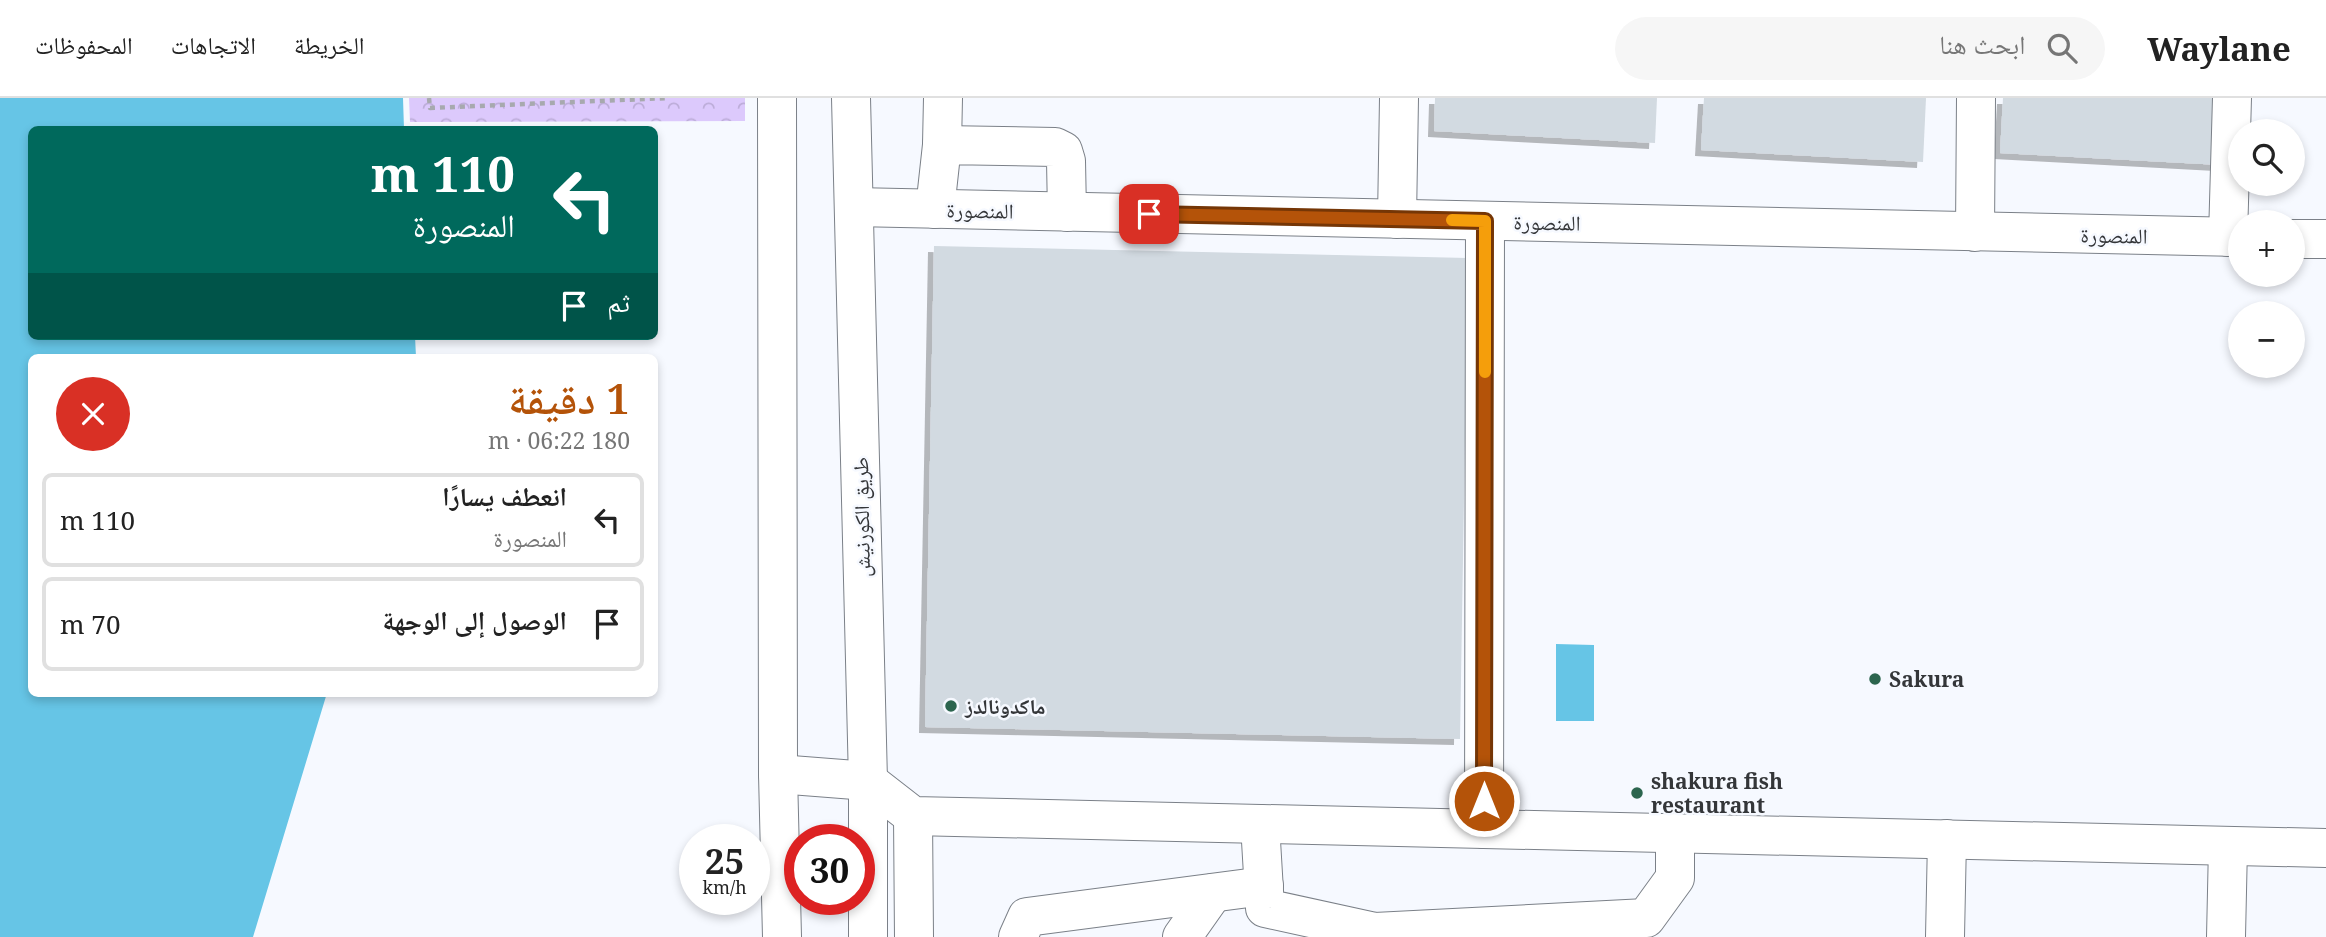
<!DOCTYPE html>
<html lang="ar">
<meta charset="utf-8">
<style>
:root{--surface:#fff;--page:#f6f6f6;--text:#222;--muted:#767676;--line:#e0e0e0;--accent:#b45309}
body{margin:0;font-family:"Noto Serif","Noto Naskh Arabic",serif;background:var(--page);color:var(--text);direction:rtl;height:100vh;display:flex;flex-direction:column;font-size:26px;white-space:nowrap}
*{box-sizing:border-box;margin:0}
p{font-size:23px;color:var(--muted)}
.icon{flex:none;width:38px;height:38px;fill:none;stroke:currentColor;stroke-width:2;stroke-linecap:round;stroke-linejoin:round}
.map{position:relative;flex:1;overflow:hidden;direction:ltr}
.side{position:absolute;left:28px;top:256px;width:630px;height:343px;display:flex;flex-direction:column;background:var(--surface);border-radius:10px;box-shadow:0 4px 10px #0003;direction:rtl}
.side>*{flex:none}
.guide{position:absolute;left:28px;top:28px;width:630px;height:214px;border-radius:10px;box-shadow:0 4px 10px #0003;direction:rtl;background:#00695c;color:#fff;overflow:hidden}
.buttons{position:absolute;left:2228px;top:21px;display:grid;gap:14px}
.buttons a{display:grid;place-items:center;width:77px;height:77px;border-radius:50%;background:var(--surface);box-shadow:0 4px 10px #0003;font-size:35px}
.speed{position:absolute;left:679px;top:726px;display:flex;gap:14px;font-size:35px;font-weight:700;text-align:center}
.speed>*{display:grid;place-content:center;width:91px;height:91px;border-radius:50%;background:var(--surface);box-shadow:0 4px 10px #0003;line-height:1}
.speed small{font-size:18px;font-weight:400}
.speed .limit{border:10px solid #d22;background:#fff;color:#111}
.pin{position:absolute;display:grid;place-items:center;width:60px;height:60px;color:#fff;margin:-30px;border-radius:14px;box-shadow:0 4px 10px #0006}
.me{position:absolute;width:77px;margin:-38px;rotate:0deg;stroke-linejoin:round;filter:drop-shadow(0 0 5px #0008)}
.turn{display:flex;align-items:center;gap:24px;height:147px;padding:0 28px;font-size:32px}
.turn .icon{width:91px;height:91px;stroke-width:2.5}
.turn b{display:block;font-size:49px;line-height:60px}
.then{display:flex;align-items:center;height:66px;padding:0 28px;background:#0003;gap:14px;font-size:26px}
.round{display:grid;place-items:center;flex:none;width:74px;height:74px;border-radius:37px;background:var(--page)}
.summary{display:flex;align-items:center;justify-content:space-between;height:119px;padding:0 28px}
h1{font-size:42px;font-weight:600;line-height:52px;color:var(--accent)}
ul{padding:0;list-style:none}
li{display:flex;align-items:center;gap:21px;height:94px;margin:0 14px 10px;padding:0 14px;border:4px solid var(--line);border-radius:10px}
li div{flex:1}
li b{display:block;font-size:26px}
li em{font-style:normal}
header{display:flex;align-items:center;gap:42px;box-sizing:border-box;height:98px;padding:0 35px;background:var(--surface);border-bottom:2px solid var(--line)}
header strong{font-size:33px}
nav{display:flex;gap:38px;margin-inline-start:auto;font-size:24px}
.search{width:490px;height:63px;background:var(--page);display:flex;align-items:center;gap:18px;box-sizing:border-box;padding:0 24px;border-radius:38px;color:var(--muted);font-size:26px}
.map>svg:first-child{display:block}
.park{fill:url(#park-crowns)}
.water{fill:#66c5e6}
.building{fill:#d2dae1;filter:url(#shadow)}
.lines{fill:none;stroke-linecap:round;stroke-linejoin:round}
.minor-casing{stroke:#7b8088;stroke-width:40}
.major-casing{stroke:#7b8088;stroke-width:40}
.path{stroke:#a7a9ae;stroke-width:4.5;stroke-dasharray:5 5;stroke-linecap:butt}
.minor{stroke:#fff;stroke-width:38}
.major{stroke:#fff;stroke-width:38}
.route-casing{stroke:#753606;stroke-width:18}
.route{stroke:#b45309;stroke-width:12}
.slow{stroke:#f59e0b;stroke-width:12}
.poi-dot{fill:#2c654e;stroke:#f6f9ff;stroke-width:2.5}
.labels{text-anchor:middle;dominant-baseline:central;stroke-width:5;stroke-linejoin:round;paint-order:stroke}
.street-label{font-size:21px;fill:#343639;stroke:#f6f9ff}
.poi-label{font-size:21px;font-weight:bold;fill:#343639;stroke:#f6f9ff;text-anchor:start}
</style>
<header>
<strong>Waylane</strong>
<div class="search"><svg class="icon" aria-label="search" viewBox="0 0 24 24"><circle cx="10" cy="10" r="6"/><path d="M15 15l6 6"/></svg>ابحث هنا</div>
<nav><a>الخريطة</a><a>الاتجاهات</a><a>المحفوظات</a></nav>
</header>
<div class="map">
<svg width="2326" height="839" viewBox="0 0 2326 839">
<defs>
<pattern id="park-crowns" width="20" height="18" patternUnits="userSpaceOnUse" patternTransform="scale(1.75)"><rect width="20" height="18" fill="#dcc9fc"/><path d="M2 6a3 3 0 1 1 6 0M12 15a3 3 0 1 1 6 0" fill="none" stroke="#bdadd9"/></pattern>
<filter id="shadow"><feDropShadow dx="-6" dy="6" stdDeviation="0" flood-color="#0004"/></filter>
</defs>
<rect width="100%" height="100%" fill="#f6f9ff"/>
<path class="park" d="M409 0H745V23L410 24Z"/>
<g class="water">
<path d="M0 0H403L404 31 32 32V238H415L416 259H32V595H327L253 839H0Z"/>
<path d="M1556 546 1594 547V623H1556Z"/>
</g>
<g class="building">
<path d="M1435 0H1657L1655 45 1434 33Z"/>
<path d="M1704 0H1926L1923 64 1701 52Z"/>
<path d="M2003 0H2224L2221 67 2000 55Z"/>
<path d="M934 148 1468 160 1460 641 925 629Z"/>
</g>
<g class="lines">
<g class="minor-casing">
<g id="minor">
<path d="M942 47 943 0"/>
<path d="M854 109 2240 139"/>
<path d="M935 111 942 47 1055 49 1063 53 1066 63 1067 114"/>
<path d="M1397 121 1399 0"/>
<path d="M1975 134 1976 0"/>
<path d="M2228 139 2232 0"/>
<path d="M2292 141H2326"/>
<path d="M868 683 913 718 2326 750"/>
<path d="M913 718 914 839"/>
<path d="M1260 726 1265 810 1375 834 1646 820 1675 780V735"/>
<path d="M1484 731 1485 123"/>
<path d="M1018 839 1027 819 1264 788"/>
<path d="M1182 839 1213 795"/>
<path d="M1945 839 1947 741"/>
<path d="M2226 839 2228 748"/>
</g>
</g>
<g class="major-casing">
<g id="major">
<path d="M777 0 778 676 782 839"/>
<path d="M851 0 868 683V839"/>
<path d="M778 676 868 683"/>
</g>
</g>
<path class="path" d="M429 0 430 10 669 0"/>
<use href="#minor" class="minor"/>
<use href="#major" class="major"/>
</g>
<g class="lines">
<g class="route-casing">
<path id="route" d="M1149 116 1485 123 1484 703"/>
</g>
<use href="#route" class="route"/>
<path class="slow" d="M1452 122 1485 123V274"/>
</g>
<g class="poi-dot">
<circle cx="1875" cy="581" r="7"/>
<circle cx="951" cy="608" r="7"/>
<circle cx="1637" cy="695" r="7"/>
</g>
<g class="labels">
<g class="street-label">
<text transform="translate(980 112) rotate(1)">المنصورة</text>
<text transform="translate(1547 124) rotate(1)">المنصورة</text>
<text transform="translate(2114 137) rotate(1)">المنصورة</text>
<text transform="translate(861 419) rotate(-91)">طريق الكورنيش</text>
</g>
<g class="poi-label">
<text x="1889" y="581">Sakura</text>
<text x="965" y="608">ماكدونالدز</text>
<text x="1651" y="683">shakura fish<tspan x="1651" dy="24">restaurant</tspan></text>
</g>
</g>
</svg>
<div class="buttons">
<a><svg class="icon" aria-label="search" viewBox="0 0 24 24"><circle cx="10" cy="10" r="6"/><path d="M15 15l6 6"/></svg></a>
<a>+</a>
<a>−</a>
</div>
<div class="speed"><div>25<small>km/h</small></div><div class="limit">30</div></div>
<div class="pin" style="left:1149px;top:116px;background:#d93025"><svg class="icon" aria-label="arrive" viewBox="0 0 24 24"><path d="M6 21V4h12l-3 4 3 4H6"/></svg></div>
<svg class="me" style="left:1484px;top:703px" viewBox="-20 -20 40 40"><circle r="17" fill="#b45309" stroke="#fff" stroke-width="3"/><path d="M0-11L8 9 0 5-8 9z" fill="#fff"/></svg>
<div class="guide">
<div class="turn"><svg class="icon" aria-label="left" viewBox="0 0 24 24"><path d="M17 20v-9H6M10 6l-5 5 5 5"/></svg><div><b>110 m</b>المنصورة</div></div>
<div class="then">ثم<svg class="icon" aria-label="arrive" viewBox="0 0 24 24"><path d="M6 21V4h12l-3 4 3 4H6"/></svg></div>
</div>
<section class="side">
<div class="summary"><div><h1>1 دقيقة</h1><p>180 m · 06:22</p></div><a class="round" style="background:#d93025;color:#fff"><svg class="icon" aria-label="close" viewBox="0 0 24 24"><path d="M6 6l12 12M18 6L6 18"/></svg></a></div>
<ul>
<li><svg class="icon" aria-label="left" viewBox="0 0 24 24"><path d="M17 20v-9H6M10 6l-5 5 5 5"/></svg><div><b>انعطف يسارًا</b><p>المنصورة</p></div><em>110 m</em></li>
<li><svg class="icon" aria-label="arrive" viewBox="0 0 24 24"><path d="M6 21V4h12l-3 4 3 4H6"/></svg><div><b>الوصول إلى الوجهة</b></div><em>70 m</em></li>
</ul>
</section>
</div>
